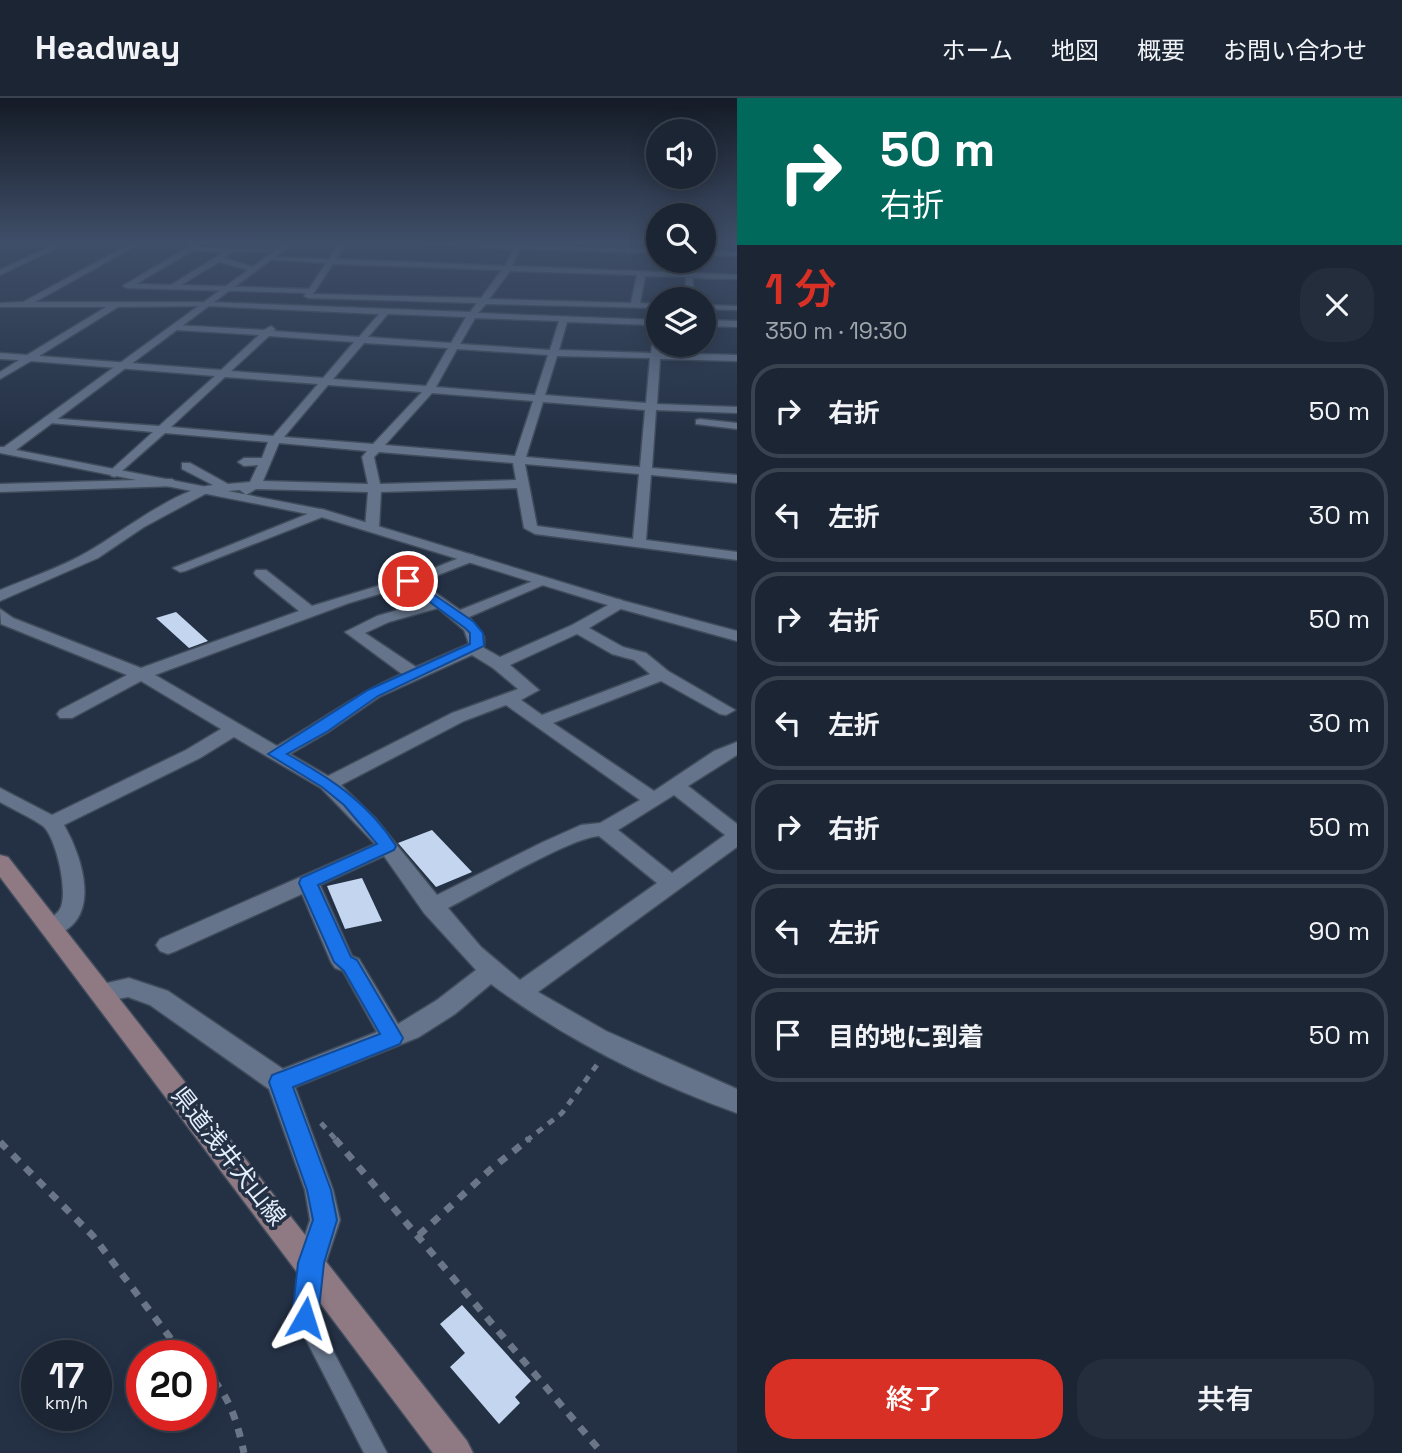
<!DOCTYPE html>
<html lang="ja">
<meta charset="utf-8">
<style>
:root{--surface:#1b2534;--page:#242d3c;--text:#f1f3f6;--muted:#a0a5ac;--line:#39424f;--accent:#d93025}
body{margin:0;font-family:"Space Grotesk","Noto Sans JP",sans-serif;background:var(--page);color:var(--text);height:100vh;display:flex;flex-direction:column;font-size:26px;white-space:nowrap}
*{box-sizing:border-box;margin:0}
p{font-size:23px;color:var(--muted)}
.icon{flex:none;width:38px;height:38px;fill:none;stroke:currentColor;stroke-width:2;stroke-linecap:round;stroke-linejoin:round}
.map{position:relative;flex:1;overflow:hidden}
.sheet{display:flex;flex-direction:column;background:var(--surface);width:665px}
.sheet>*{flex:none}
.guide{background:#00695c;color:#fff;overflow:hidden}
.controls{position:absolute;left:646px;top:21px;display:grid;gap:14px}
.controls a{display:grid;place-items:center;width:70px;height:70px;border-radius:50%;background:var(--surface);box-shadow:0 4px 18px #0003,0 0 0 2px var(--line);font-size:35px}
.speed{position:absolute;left:21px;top:1242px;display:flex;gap:14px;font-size:35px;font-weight:700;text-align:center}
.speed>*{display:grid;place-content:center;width:91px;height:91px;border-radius:50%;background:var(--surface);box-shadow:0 4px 18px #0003,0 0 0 2px var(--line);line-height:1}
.speed small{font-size:18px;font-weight:400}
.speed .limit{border:10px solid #d22;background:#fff;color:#111}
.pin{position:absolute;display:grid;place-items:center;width:60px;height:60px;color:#fff;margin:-30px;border:4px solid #fff;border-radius:50%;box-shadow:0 2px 7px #0007}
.me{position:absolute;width:77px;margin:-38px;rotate:6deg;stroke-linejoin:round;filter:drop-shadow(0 0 5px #0008)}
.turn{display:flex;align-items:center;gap:24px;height:147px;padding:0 28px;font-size:32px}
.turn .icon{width:91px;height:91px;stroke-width:2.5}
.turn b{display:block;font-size:49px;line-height:60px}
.round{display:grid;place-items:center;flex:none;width:74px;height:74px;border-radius:28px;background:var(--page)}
.head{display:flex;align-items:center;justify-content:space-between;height:119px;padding:0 28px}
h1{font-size:42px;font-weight:600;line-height:52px;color:var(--accent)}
.action{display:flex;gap:14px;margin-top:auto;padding:14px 28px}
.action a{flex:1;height:80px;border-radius:28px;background:var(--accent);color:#fff;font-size:28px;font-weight:600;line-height:80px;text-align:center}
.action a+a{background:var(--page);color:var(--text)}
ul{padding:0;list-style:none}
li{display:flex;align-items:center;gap:21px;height:94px;margin:0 14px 10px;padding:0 14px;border:4px solid var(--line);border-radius:28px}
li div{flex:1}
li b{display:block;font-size:26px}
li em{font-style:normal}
header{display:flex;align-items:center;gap:42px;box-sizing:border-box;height:98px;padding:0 35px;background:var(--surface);border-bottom:2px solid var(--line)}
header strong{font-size:33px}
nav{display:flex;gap:38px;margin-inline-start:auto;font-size:24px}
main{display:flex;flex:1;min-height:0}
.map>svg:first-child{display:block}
.building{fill:#c4d6ef}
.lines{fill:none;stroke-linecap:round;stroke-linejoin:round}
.service-casing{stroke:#404c5c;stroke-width:3}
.minor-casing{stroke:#404c5c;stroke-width:3}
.tertiary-casing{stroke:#404c5c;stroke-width:3}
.secondary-casing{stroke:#404c5c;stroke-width:3}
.path-far1{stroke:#6a7687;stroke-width:5;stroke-dasharray:7 7;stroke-linecap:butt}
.path{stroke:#6a7687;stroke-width:7;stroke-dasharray:9 9;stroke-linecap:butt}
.service{fill:#65748a;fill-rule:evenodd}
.minor{fill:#65748a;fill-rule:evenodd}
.tertiary{fill:#65748a;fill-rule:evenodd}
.secondary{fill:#8f7a84;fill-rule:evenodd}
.route{fill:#1a73e8;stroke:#114b97;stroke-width:2}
.labels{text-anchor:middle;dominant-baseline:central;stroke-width:7;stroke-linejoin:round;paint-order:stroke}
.near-street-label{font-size:24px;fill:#e5eefb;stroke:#243145}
</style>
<header>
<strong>Headway</strong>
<nav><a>ホーム</a><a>地図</a><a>概要</a><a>お問い合わせ</a></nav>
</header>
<main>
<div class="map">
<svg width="737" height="1355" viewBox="0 0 737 1355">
<rect width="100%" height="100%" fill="#243145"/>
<g class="building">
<path d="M176 514 208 543 189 550 156 520Z"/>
<path d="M432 732 472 774 436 789 398 745Z"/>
<path d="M362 780 382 823 345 831 327 788Z"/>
<path d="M462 1207 531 1283 515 1299 520 1305 499 1326 450 1269 465 1255 440 1226Z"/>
</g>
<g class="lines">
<g class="service-casing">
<path id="service" d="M310 1166 317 1169 320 1176 315 1219 387 1355H364L295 1220 300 1176 303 1169Z"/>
</g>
<g class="minor-casing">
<g id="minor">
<path d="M130 146H139L35 204H208L470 214 477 205 308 200 304 198 306 195 127 190 123 188 193 146H202L199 149 282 153 234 154 224 160 256 170V174L219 164 181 187 309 191 326 165 263 161 267 159 329 161 339 146H346L336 161 505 168 514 151 420 146 658 151V155L520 151 512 168 686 175V164L693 163V175L737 177V181L693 180V201H685L686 179 645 178 640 205 658 206V210L486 206 478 215 658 222 660 255 737 257V263L660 261 657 306 737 309V315L656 312 652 370 737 377V385L651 377 646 442 737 454V462L535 436 524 430 517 390 381 394 379 430 372 434 365 430 368 394 256 391 246 397 240 392 207 395 144 429 98 460 0 503V492C29 480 62 469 89 453 122 434 176 391 213 387L182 371V365H190L228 386 250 384 258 367 244 368 238 364 244 360H262L268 344 165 335 115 379 111 378V372L153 334 50 325 45 322 46 320 159 328 215 278 31 263 0 281V274L19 262 0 261V255L27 257 106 209H0V205L23 204ZM192 153 224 154 171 187 136 186ZM333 166 502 172 481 200 313 196ZM510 173 637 177 631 205 489 201ZM208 208 379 216 359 239 274 233 275 231 271 228 264 232 174 227V231L177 232 259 237 221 272 39 258 118 209ZM388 216 466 219 451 245 368 239ZM475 220 559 223 550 252 460 246ZM567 224 655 227 651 255 559 252ZM269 238 354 244 323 280 231 273ZM364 245 448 250 426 288 333 281ZM457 251 548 257 535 297 436 289ZM557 258 650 260 646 305 545 297ZM225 279 318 286 273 338 171 329ZM328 287 422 294 373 346 284 339ZM432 295 533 303 515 358 385 347ZM543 304 645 312 640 369 526 359ZM279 345 367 353 362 359 368 386 263 383ZM379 354 513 365 516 382 380 386 374 359ZM525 366 639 376 633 441 537 428Z"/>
<path d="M704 153 737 154V158L704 157Z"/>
<path d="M704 207 737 208V212L704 211Z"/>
<path d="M704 222 737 223V229L704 228Z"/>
<path d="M700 321 737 325V331L696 326V322Z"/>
<path d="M172 381 178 385 176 388 0 394V386Z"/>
<path d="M320 411 325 412V418L185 473 180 474 173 470Z"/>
<path d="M469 456 474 457V463L420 484 460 512 538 481H548L550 484 469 519 484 539V550L500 559 572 527 619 501 627 506 624 509 589 530 623 549 646 555 668 573 735 612 726 617 720 616 661 583 553 625 654 693 714 653 737 644V657L688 688 737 726V749L538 894 606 933 737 991V1015C650 984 565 941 491 886L455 916 419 939 295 989 333 1092 340 1122 322 1176 311 1180 300 1176 296 1165 310 1122 305 1092 269 991 150 907 128 899 103 904 94 902 91 895 94 888 129 880 168 893 283 971 377 934 343 873 335 870 331 864 302 796 176 853 168 856 160 853 156 847 160 841 375 746 321 690 234 639 200 660 64 727C83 760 103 823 53 838L45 836 42 830C46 822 56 818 60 811 69 795 56 739 43 728 30 719 14 712 0 704V690L52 717 186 652 221 631 141 583 72 620H60L57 616 60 612 127 577 1 526 0 511 13 520 141 570 299 513 256 478 254 475 256 472H266L312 508 427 473ZM406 488 429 503 377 518 345 534 402 576C358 595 319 624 277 648L155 577 349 505ZM438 510 464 532 469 546 416 569 365 535 389 524ZM577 536 612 556 634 562 650 576 542 617 521 602 539 592 510 567ZM472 557 493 570 518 591 452 615 328 678 290 656 328 634 379 599ZM506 607 640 702 600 725 581 727 543 744 437 797 375 720 341 687 464 623ZM674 697 725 737 672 775 618 732ZM599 738 657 785 520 882 481 849 448 810C480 794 569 740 599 738ZM384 758 424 815 476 872 437 902 398 926 359 861 352 858 320 787Z"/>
</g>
</g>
<g class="tertiary-casing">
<g id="tertiary">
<path d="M56 146H65L0 177V172Z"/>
<path d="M284 146H292L16 352 325 412 624 503 737 533V543L614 509 318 418 0 355V349H4Z"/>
</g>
</g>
<g class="secondary-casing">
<path id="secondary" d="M0 757 8 759 467 1343 473 1355H433L0 779Z"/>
</g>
<g class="path-far1">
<path d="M321 1025 337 1043"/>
<path d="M526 1043 562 1015 599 964"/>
</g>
<g class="path">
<path d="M335 1041 602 1355"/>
<path d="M0 1044 93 1138 184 1258"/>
<path d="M419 1137 491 1071 529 1041"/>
<path d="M201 1270C228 1292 237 1322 244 1355"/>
</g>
<use href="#service" class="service"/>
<use href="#minor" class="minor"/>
<use href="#tertiary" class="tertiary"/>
<use href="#secondary" class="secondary"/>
</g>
<linearGradient id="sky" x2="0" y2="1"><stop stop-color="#141b26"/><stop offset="0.43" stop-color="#3f4e68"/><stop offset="1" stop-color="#3f4e68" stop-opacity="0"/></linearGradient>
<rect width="737" height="336" fill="url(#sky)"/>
<path class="route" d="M408 479 474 524 483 535 484 548 378 598 328 633 287 656C330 680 369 705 396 748L394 752 318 787 351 859 357 862 403 940 400 946 293 989 331 1092 337 1122 324 1165 318 1220 314 1229 305 1233 296 1229 292 1220 298 1165 313 1122 307 1092 269 984 272 977 380 936 344 873 334 864 299 785 301 780 377 746 344 707 322 689 268 656 368 592 470 546V535L465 530 404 485 402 483Z"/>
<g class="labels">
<g class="near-street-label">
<text transform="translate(229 1058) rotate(52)">県道浅井犬山線</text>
</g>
</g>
</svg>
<div class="controls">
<a><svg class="icon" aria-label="sound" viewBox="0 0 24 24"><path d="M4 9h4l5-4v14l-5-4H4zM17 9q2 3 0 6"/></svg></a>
<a><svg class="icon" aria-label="search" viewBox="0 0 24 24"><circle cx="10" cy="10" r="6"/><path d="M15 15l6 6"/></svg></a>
<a><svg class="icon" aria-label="layers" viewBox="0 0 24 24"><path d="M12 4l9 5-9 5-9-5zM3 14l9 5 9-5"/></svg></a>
</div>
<div class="speed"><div>17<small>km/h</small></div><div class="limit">20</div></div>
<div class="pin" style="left:408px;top:483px;background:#d93025"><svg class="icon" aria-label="arrive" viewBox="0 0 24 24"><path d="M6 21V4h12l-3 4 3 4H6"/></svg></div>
<svg class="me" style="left:305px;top:1220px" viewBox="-20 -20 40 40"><path d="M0-17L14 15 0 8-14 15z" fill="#1a73e8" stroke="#fff" stroke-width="4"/></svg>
</div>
<section class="sheet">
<div class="guide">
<div class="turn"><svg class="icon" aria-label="right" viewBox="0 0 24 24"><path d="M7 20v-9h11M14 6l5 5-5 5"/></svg><div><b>50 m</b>右折</div></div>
</div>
<div class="head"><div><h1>1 分</h1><p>350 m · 19:30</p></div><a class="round"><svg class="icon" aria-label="close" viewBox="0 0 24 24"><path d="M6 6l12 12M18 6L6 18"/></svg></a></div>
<ul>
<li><svg class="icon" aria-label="right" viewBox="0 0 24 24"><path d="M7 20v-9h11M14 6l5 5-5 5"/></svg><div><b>右折</b></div><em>50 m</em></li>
<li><svg class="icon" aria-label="left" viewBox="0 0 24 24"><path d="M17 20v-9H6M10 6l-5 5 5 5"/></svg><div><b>左折</b></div><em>30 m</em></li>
<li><svg class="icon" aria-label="right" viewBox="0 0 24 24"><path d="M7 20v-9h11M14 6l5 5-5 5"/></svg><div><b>右折</b></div><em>50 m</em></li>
<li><svg class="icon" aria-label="left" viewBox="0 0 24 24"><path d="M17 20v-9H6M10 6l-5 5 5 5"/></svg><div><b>左折</b></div><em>30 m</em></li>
<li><svg class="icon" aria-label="right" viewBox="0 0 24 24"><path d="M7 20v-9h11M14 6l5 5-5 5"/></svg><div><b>右折</b></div><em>50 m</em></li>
<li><svg class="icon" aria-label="left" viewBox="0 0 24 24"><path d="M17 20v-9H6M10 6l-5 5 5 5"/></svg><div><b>左折</b></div><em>90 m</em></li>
<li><svg class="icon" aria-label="arrive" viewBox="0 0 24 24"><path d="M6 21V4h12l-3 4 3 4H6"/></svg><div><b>目的地に到着</b></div><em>50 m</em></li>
</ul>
<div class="action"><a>終了</a><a>共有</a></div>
</section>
</main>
